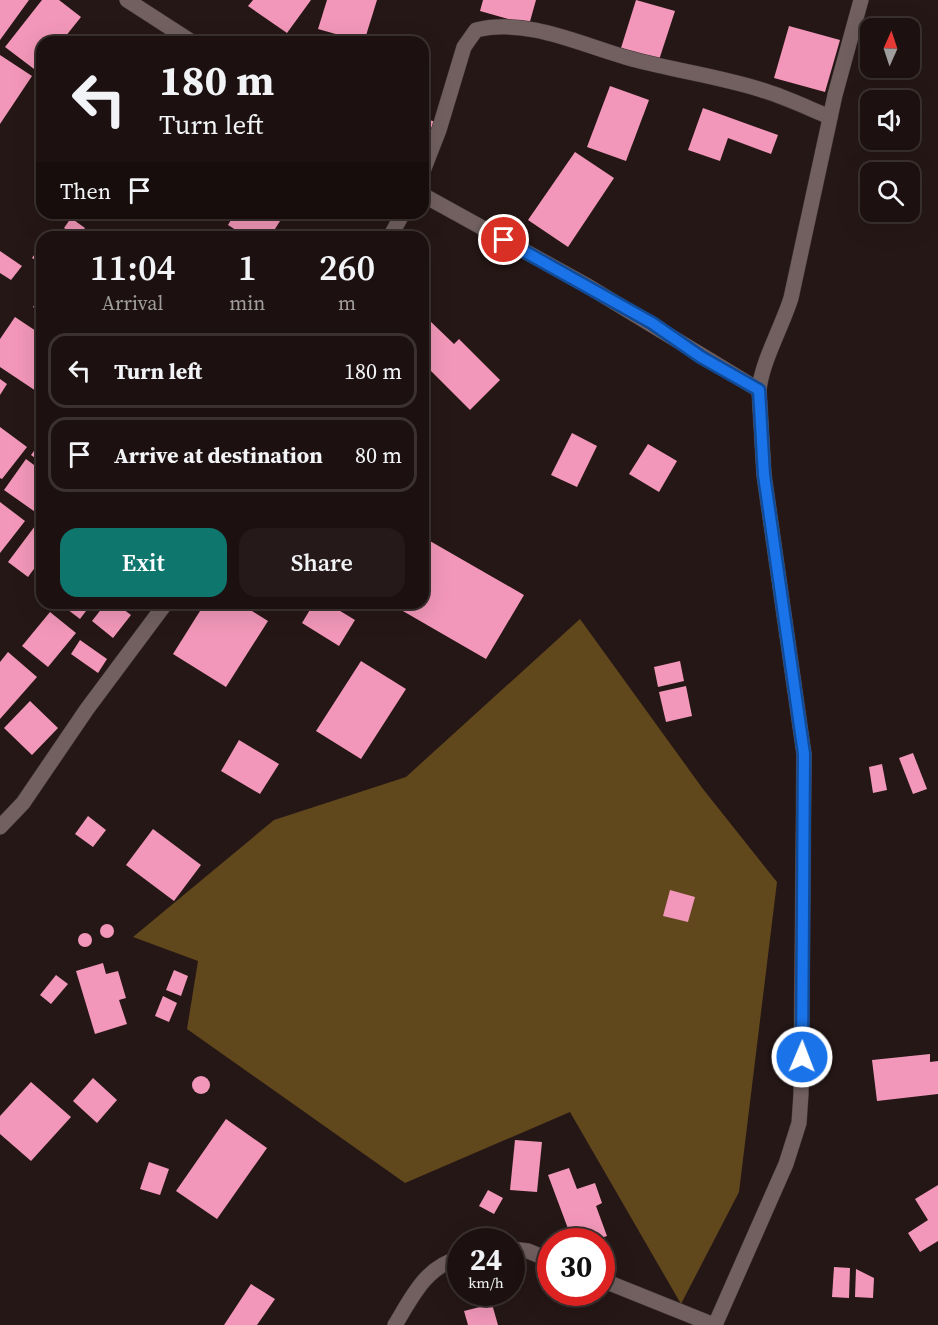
<!DOCTYPE html>
<style>
:root{--surface:#1c1110;--page:#251a19;--text:#f1f3f6;--muted:#a09d9f;--line:#3a3130;--accent:#0f766e}
body{margin:0;font-family:"Source Serif 4",serif;background:var(--page);color:var(--text);height:100vh;display:flex;flex-direction:column;font-size:22px;white-space:nowrap}
*{box-sizing:border-box;margin:0}
p{font-size:20px;color:var(--muted)}
.icon{flex:none;width:33px;height:33px;fill:none;stroke:currentColor;stroke-width:2;stroke-linecap:round;stroke-linejoin:round}
.map{position:relative;flex:1;overflow:hidden}
.details{position:absolute;left:36px;top:231px;width:393px;height:378px;display:flex;flex-direction:column;background:var(--surface);border-radius:18px;box-shadow:0 6px 24px #0002,0 0 0 2px var(--line)}
.details>*{flex:none}
.banner{position:absolute;left:36px;top:36px;width:393px;height:183px;border-radius:18px;box-shadow:0 6px 24px #0002,0 0 0 2px var(--line);background:#1c1110;color:var(--text);overflow:hidden}
.needle{width:39px;rotate:3deg}
.tools{position:absolute;left:860px;top:18px;display:grid;gap:12px}
.tools a{display:grid;place-items:center;width:60px;height:60px;border-radius:12px;background:var(--surface);box-shadow:0 6px 24px #0002,0 0 0 2px var(--line);font-size:30px}
.speed{position:absolute;left:447px;top:1228px;display:flex;gap:12px;font-size:30px;font-weight:700;text-align:center}
.speed>*{display:grid;place-content:center;width:78px;height:78px;border-radius:50%;background:var(--surface);box-shadow:0 6px 24px #0002,0 0 0 2px var(--line);line-height:1}
.speed small{font-size:15px;font-weight:400}
.speed .limit{border:9px solid #d22;background:#fff;color:#111}
.pin{position:absolute;display:grid;place-items:center;width:51px;height:51px;color:#fff;margin:-26px;border:3px solid #fff;border-radius:50%;box-shadow:0 2px 6px #0007}
.me{position:absolute;width:66px;margin:-33px;rotate:1deg;stroke-linejoin:round;filter:drop-shadow(0 0 4px #0008)}
.turn{display:flex;align-items:center;gap:21px;height:126px;padding:0 24px;font-size:27px}
.turn .icon{width:78px;height:78px;stroke-width:2.5}
.turn b{display:block;font-size:42px;line-height:51px}
.then{display:flex;align-items:center;height:57px;padding:0 24px;background:#0003;gap:12px;font-size:22px}
.eta{display:flex;justify-content:space-evenly;align-items:center;height:102px;text-align:center}
.eta b{font-size:36px;font-weight:600;line-height:42px}
.button{display:flex;gap:12px;margin-top:auto;padding:12px 24px}
.button a{flex:1;height:69px;border-radius:18px;background:var(--accent);color:#fff;font-size:24px;font-weight:600;line-height:69px;text-align:center}
.button a+a{background:var(--page);color:var(--text)}
ul{padding:0;list-style:none}
li{display:flex;align-items:center;gap:18px;height:75px;margin:0 12px 9px;padding:0 12px;border:3px solid var(--line);border-radius:18px}
li div{flex:1}
li b{display:block;font-size:22px}
li em{font-style:normal}
.map>svg:first-child{display:block}
.forest{fill:#61471c}
.building{fill:#f297b9}
.lines{fill:none;stroke-linecap:round;stroke-linejoin:round}
.minor-casing{stroke:#3d3333;stroke-width:16}
.minor{stroke:#71605f;stroke-width:15}
.route-casing{stroke:#114b97;stroke-width:15}
.route{stroke:#1a73e8;stroke-width:10}
</style>
<div class="map">
<svg width="938" height="1325" viewBox="0 0 938 1325">
<rect width="100%" height="100%" fill="#251716"/>
<path class="forest" d="M580 619 703 789 777 882 739 1192 681 1304 570 1112 405 1183 187 1029 198 961 133 937 274 820 406 777Z"/>
<g class="building">
<path d="M0 0H29L0 40Z"/>
<path d="M42 0H59L81 17 61 42H42V67L38 72 5 47Z"/>
<path d="M253 0H311L287 33 248 6Z"/>
<path d="M327 0H377L364 42 318 29Z"/>
<path d="M483 0H536L529 25 480 11Z"/>
<path d="M636 0 675 11 659 60 621 48Z"/>
<path d="M789 26 840 40 825 92 774 78Z"/>
<path d="M0 55 32 76 0 124Z"/>
<path d="M610 86 649 100 626 161 587 147Z"/>
<path d="M703 108 778 135 771 154 728 138 720 161 688 150Z"/>
<path d="M423 118 436 122 423 161Z"/>
<path d="M575 152 614 178 568 247 528 220Z"/>
<path d="M235 213H285L270 237H247L228 225Z"/>
<path d="M71 218 85 228 78 237 64 228Z"/>
<path d="M302 230 313 237H298Z"/>
<path d="M42 244V264L32 258Z"/>
<path d="M0 251 22 266 11 280 0 273Z"/>
<path d="M42 294V313L33 307Z"/>
<path d="M15 317 42 335V395L0 367V339Z"/>
<path d="M429 320 454 344 459 339 500 380 470 410 423 363V324Z"/>
<path d="M0 379 7 384 0 395Z"/>
<path d="M0 427 27 447 2 479 0 478Z"/>
<path d="M572 433 597 446 577 487 551 475Z"/>
<path d="M40 443 42 445V463L31 455Z"/>
<path d="M648 444 677 461 659 492 629 474Z"/>
<path d="M26 459 42 471V508L38 514 4 490Z"/>
<path d="M0 502 25 521 0 553Z"/>
<path d="M35 526 42 531V558L28 577 8 562Z"/>
<path d="M423 537 524 595 486 659 389 603H423Z"/>
<path d="M59 603H92L80 619Z"/>
<path d="M106 603H115L131 615 113 638 92 621Z"/>
<path d="M205 603H239L268 621 226 687 173 654Z"/>
<path d="M314 603H327L355 620 339 646 302 623Z"/>
<path d="M50 612 76 633 48 667 22 646Z"/>
<path d="M80 640 107 659 98 673 71 654Z"/>
<path d="M8 652 37 677 0 719V662Z"/>
<path d="M361 661 406 689 361 759 316 731Z"/>
<path d="M680 661 684 681 658 687 654 667Z"/>
<path d="M686 686 692 716 666 722 659 692Z"/>
<path d="M30 701 58 728 32 755 4 728Z"/>
<path d="M239 740 279 764 260 794 221 771Z"/>
<path d="M913 753 927 789 913 794 899 758Z"/>
<path d="M882 764 887 790 873 793 869 767Z"/>
<path d="M88 816 106 830 93 847 75 834Z"/>
<path d="M153 829 201 865 174 901 126 865Z"/>
<path d="M670 890 695 897 688 922 663 916Z"/>
<circle cx="107" cy="931" r="7"/>
<circle cx="85" cy="940" r="7"/>
<path d="M103 963 106 974 118 971 126 998 119 1000 127 1024 95 1034 76 971Z"/>
<path d="M174 970 188 976 181 996 166 990Z"/>
<path d="M56 975 68 984 51 1004 40 995Z"/>
<path d="M163 996 177 1003 169 1022 155 1016Z"/>
<path d="M930 1054V1062L938 1061V1094L877 1101 872 1060Z"/>
<circle cx="201" cy="1085" r="9"/>
<path d="M93 1078 117 1100 97 1123 73 1101Z"/>
<path d="M31 1082 71 1117 31 1161 0 1134V1116Z"/>
<path d="M226 1119 267 1148 217 1219 176 1191Z"/>
<path d="M515 1140 542 1142 537 1192 510 1190Z"/>
<path d="M149 1162 169 1169 160 1195 140 1189Z"/>
<path d="M569 1168 577 1189 595 1183 602 1203 596 1206 607 1236 589 1242H573L548 1175Z"/>
<path d="M938 1185V1241L920 1252 908 1233 928 1220 915 1199Z"/>
<path d="M488 1190 503 1198 494 1214 479 1206Z"/>
<path d="M834 1267 850 1268 849 1298 832 1297Z"/>
<path d="M856 1269 874 1278 873 1298 855 1297Z"/>
<path d="M251 1284 275 1299 257 1325H224Z"/>
<path d="M492 1304 498 1325H468L464 1311Z"/>
</g>
<g class="lines">
<g class="minor-casing">
<g id="minor">
<path d="M127 0 192 42"/>
<path d="M423 171 439 130 464 47 476 30C530 17 585 47 636 60 678 71 721 77 762 90 785 97 808 108 830 117"/>
<path d="M423 195 586 285 759 390"/>
<path d="M390 237 403 213"/>
<path d="M0 827 23 803 87 709 166 603"/>
<path d="M512 1249 528 1251 550 1260"/>
<path d="M602 1280 714 1325"/>
<path d="M395 1325C412 1297 426 1266 460 1258"/>
<path d="M715 1325 786 1164 799 1123 801 1094 804 754 764 475 759 390C762 361 782 327 791 298L835 95 861 0"/>
</g>
</g>
<use href="#minor" class="minor"/>
</g>
<g class="lines">
<g class="route-casing">
<path id="route" d="M504 240 652 323 701 357 759 390 764 475 804 754 802 1057"/>
</g>
<use href="#route" class="route"/>
</g>
</svg>
<div class="tools">
<a><svg class="needle" viewBox="-14 -14 28 28"><path d="M0-13l5 13h-10z" fill="#e53935"/><path d="M0 13l5-13h-10z" fill="#a09d9f"/></svg></a>
<a><svg class="icon" aria-label="sound" viewBox="0 0 24 24"><path d="M4 9h4l5-4v14l-5-4H4zM17 9q2 3 0 6"/></svg></a>
<a><svg class="icon" aria-label="search" viewBox="0 0 24 24"><circle cx="10" cy="10" r="6"/><path d="M15 15l6 6"/></svg></a>
</div>
<div class="speed"><div>24<small>km/h</small></div><div class="limit">30</div></div>
<div class="pin" style="left:504px;top:240px;background:#d93025"><svg class="icon" aria-label="arrive" viewBox="0 0 24 24"><path d="M6 21V4h12l-3 4 3 4H6"/></svg></div>
<svg class="me" style="left:802px;top:1057px" viewBox="-20 -20 40 40"><circle r="17" fill="#1a73e8" stroke="#fff" stroke-width="3"/><path d="M0-11L8 9 0 5-8 9z" fill="#fff"/></svg>
<div class="banner">
<div class="turn"><svg class="icon" aria-label="left" viewBox="0 0 24 24"><path d="M17 20v-9H6M10 6l-5 5 5 5"/></svg><div><b>180 m</b>Turn left</div></div>
<div class="then">Then<svg class="icon" aria-label="arrive" viewBox="0 0 24 24"><path d="M6 21V4h12l-3 4 3 4H6"/></svg></div>
</div>
<section class="details">
<div class="eta">
<div><b>11:04</b><p>Arrival</p></div>
<div><b>1</b><p>min</p></div>
<div><b>260</b><p>m</p></div>
</div>
<ul>
<li><svg class="icon" aria-label="left" viewBox="0 0 24 24"><path d="M17 20v-9H6M10 6l-5 5 5 5"/></svg><div><b>Turn left</b></div><em>180 m</em></li>
<li><svg class="icon" aria-label="arrive" viewBox="0 0 24 24"><path d="M6 21V4h12l-3 4 3 4H6"/></svg><div><b>Arrive at destination</b></div><em>80 m</em></li>
</ul>
<div class="button"><a>Exit</a><a>Share</a></div>
</section>
</div>
